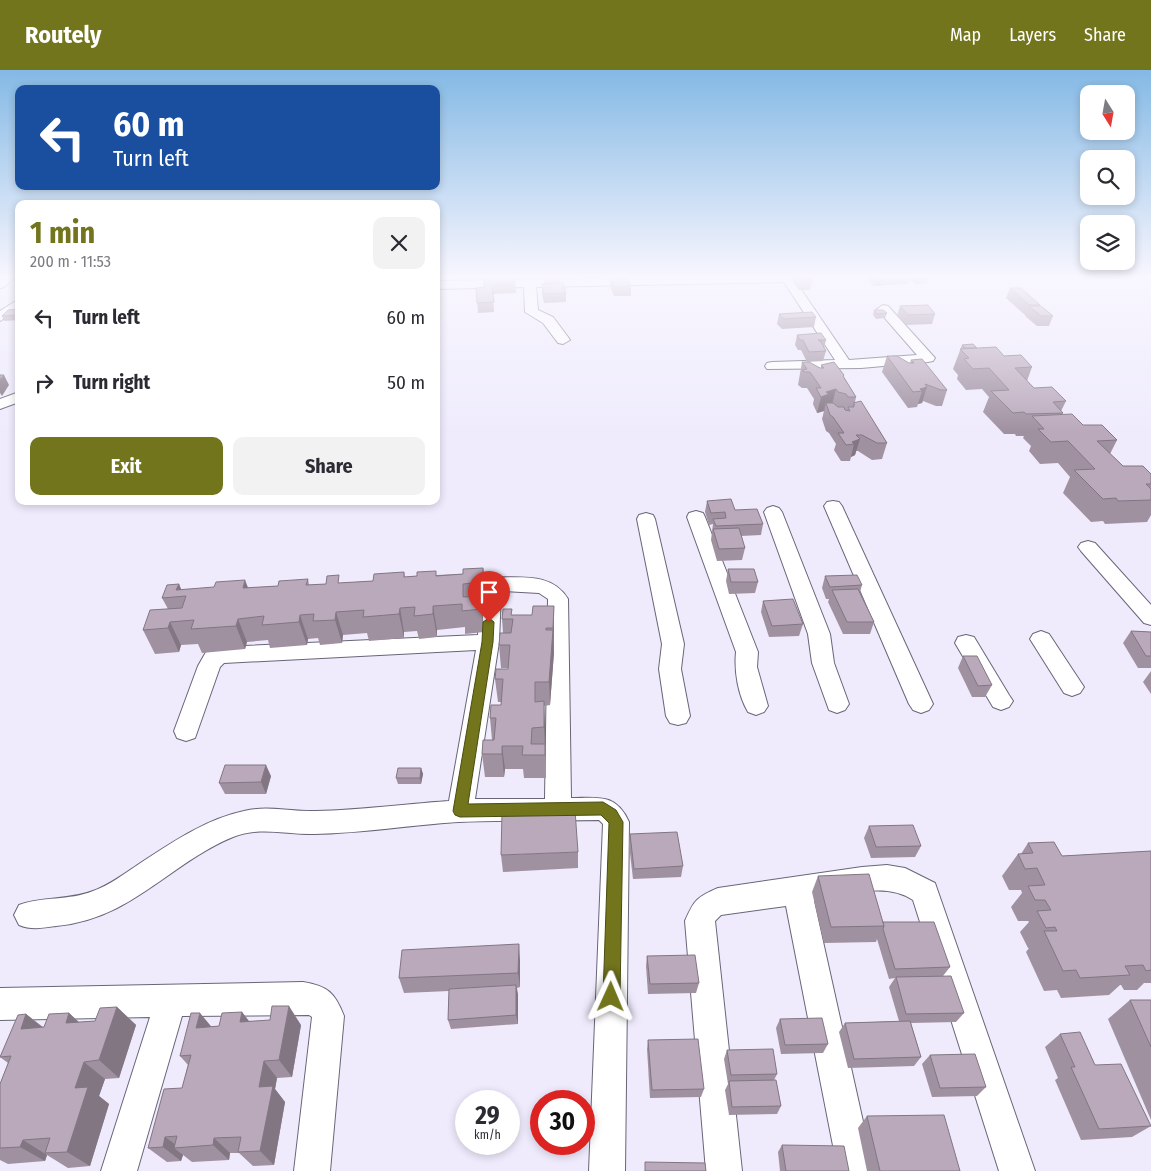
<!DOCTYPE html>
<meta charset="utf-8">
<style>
:root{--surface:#fff;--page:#f2f2f3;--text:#2b2b33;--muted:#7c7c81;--accent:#72751c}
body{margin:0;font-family:"Fira Sans Condensed",sans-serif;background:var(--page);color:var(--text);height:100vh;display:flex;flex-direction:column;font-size:19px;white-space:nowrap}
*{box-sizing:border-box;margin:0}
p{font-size:16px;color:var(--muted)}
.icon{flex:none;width:28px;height:28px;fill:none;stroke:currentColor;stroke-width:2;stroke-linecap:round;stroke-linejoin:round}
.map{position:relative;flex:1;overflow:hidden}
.sheet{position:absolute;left:15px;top:130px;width:425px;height:305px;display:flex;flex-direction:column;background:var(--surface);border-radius:10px;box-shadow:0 2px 8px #0003}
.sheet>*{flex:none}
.guide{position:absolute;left:15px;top:15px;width:425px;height:105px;border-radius:10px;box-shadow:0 2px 8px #0003;background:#1a4fa0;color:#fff;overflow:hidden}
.needle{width:32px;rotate:169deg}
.fabs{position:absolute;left:1080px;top:15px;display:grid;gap:10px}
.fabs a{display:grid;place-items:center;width:55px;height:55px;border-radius:10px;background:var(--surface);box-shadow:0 2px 8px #0003;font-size:25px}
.speed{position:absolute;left:455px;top:1020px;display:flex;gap:10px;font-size:25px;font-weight:700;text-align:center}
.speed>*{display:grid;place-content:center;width:65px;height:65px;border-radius:50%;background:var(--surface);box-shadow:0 2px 8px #0003;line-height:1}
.speed small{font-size:12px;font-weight:400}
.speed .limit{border:8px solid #d22;background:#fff;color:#111}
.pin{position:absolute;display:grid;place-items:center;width:42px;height:42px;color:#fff;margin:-51px -21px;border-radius:50% 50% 50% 0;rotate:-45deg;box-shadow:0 0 5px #0007}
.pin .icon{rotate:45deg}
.me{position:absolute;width:55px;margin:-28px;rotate:1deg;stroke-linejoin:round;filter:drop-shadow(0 0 4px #0008)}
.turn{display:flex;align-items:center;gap:18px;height:105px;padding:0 15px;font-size:22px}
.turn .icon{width:65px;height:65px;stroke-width:2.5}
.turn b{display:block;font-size:35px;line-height:42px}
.round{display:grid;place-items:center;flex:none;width:52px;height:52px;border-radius:10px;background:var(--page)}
.summary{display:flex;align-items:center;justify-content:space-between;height:85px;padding:0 15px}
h1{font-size:30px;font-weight:700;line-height:38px;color:var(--accent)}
.cta{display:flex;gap:10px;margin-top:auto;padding:10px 15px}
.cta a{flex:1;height:58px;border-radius:10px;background:var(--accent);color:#fff;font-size:20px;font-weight:700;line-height:58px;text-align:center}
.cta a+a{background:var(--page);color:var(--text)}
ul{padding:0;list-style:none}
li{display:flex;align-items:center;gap:15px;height:65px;padding:0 15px}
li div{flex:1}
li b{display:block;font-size:19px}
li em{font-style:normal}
header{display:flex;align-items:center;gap:30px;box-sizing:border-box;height:70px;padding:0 25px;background:var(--accent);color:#fff}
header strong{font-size:24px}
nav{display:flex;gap:28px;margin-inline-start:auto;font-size:18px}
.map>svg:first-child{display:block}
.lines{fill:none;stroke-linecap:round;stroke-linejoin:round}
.minor-casing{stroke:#696578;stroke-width:2}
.minor{fill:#fff;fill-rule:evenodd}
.wall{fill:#a091a1}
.shaded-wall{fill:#827683}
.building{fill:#baa9bb;stroke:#827683}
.route{fill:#72751c;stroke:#4a4c12}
</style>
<header>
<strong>Routely</strong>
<nav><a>Map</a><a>Layers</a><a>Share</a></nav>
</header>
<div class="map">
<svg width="1151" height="1101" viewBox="0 0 1151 1101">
<rect width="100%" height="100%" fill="#efebfd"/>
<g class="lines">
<g class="minor-casing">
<g id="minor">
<path d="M0 208H14L4 217 0 218Z"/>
<path d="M605 208H806L804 211 796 212 849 290 917 285 877 239 883 235 888 236 935 288 933 291 928 292 861 298 767 299 765 296 767 293 772 292 835 290 784 212 536 217 538 240 553 247 568 267 570 270 563 274 558 273 543 253 525 242 524 217 436 219V211Z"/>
<path d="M19 229V239L0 251V241Z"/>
<path d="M19 322V332L0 339V329Z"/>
<path d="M833 431 839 432 842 436 933 634 929 640 921 643 913 640 909 634 824 436 827 432Z"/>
<path d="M773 436 779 438 782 442 830 564 834 593 849 634 845 640 837 643 829 640 812 593 808 564 764 442 767 438Z"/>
<path d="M696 441 703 443 705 447 758 582 757 597 768 636 764 642 756 645 748 642C738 625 734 601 736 582L687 447 689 443Z"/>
<path d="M646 443 653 445 655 449 684 574 681 599 690 646 686 653 678 655 670 653 666 646 659 599 662 574 637 449 639 445Z"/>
<path d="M1088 471 1095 473 1151 535V555L1144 553 1081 481 1078 477 1081 473Z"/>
<path d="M491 507C519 509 551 501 568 529L571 728C599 728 616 723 629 752L625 1101H589L603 754 599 750C552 751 505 750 459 752 411 755 363 763 315 764 287 765 261 756 233 767 168 794 132 849 56 856 42 858 31 860 19 855L14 845 19 835C42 826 69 831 93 821 110 815 124 804 139 794 171 773 206 749 244 741 268 735 291 742 316 741 360 740 405 734 449 731L476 580 224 593 220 597 195 668 186 671 177 668 174 661 198 596 206 582 222 577 478 565 480 521 455 523 448 521 445 516 448 511ZM501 521 539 523 548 529 545 729H475L499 572Z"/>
<path d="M1041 561 1049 564 1080 611 1084 617 1080 623 1072 626 1064 623 1030 569 1033 564Z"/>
<path d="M966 565 974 567 1009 625 1013 631 1009 637 1001 640 993 637 955 573 958 567Z"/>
<path d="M887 795 905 798 935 813 1035 1101H999L913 830C886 811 844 825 814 831L874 1101H838L786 836 721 845 715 851 742 1101H706L685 851C694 830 697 827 718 818L862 797Z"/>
<path d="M303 912C328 916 335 923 344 946L330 1101H294L312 947 309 945 182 946 137 1101H101L150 947 0 950V918Z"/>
</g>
</g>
<use href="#minor" class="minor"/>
</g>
<g class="wall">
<path d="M484 208H515L516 223 494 224 493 225 494 242 478 243 476 218 484 217Z"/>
<path d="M610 208H628L631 216V226H614L610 216Z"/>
<path d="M791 208H810L812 210 810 220H799L791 210Z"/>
<path d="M868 208H927L928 209 927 213 915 214 910 209 908 214 884 215 883 214V216H874L867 210Z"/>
<path d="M544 210 560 214 566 223V232L544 233 542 224V214H544Z"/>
<path d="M1010 218 1040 235V236L1053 246 1049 256H1037L1025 246 1026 245H1025L1006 228Z"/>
<path d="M900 236 935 244 932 254 906 255 897 246Z"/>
<path d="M19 239V250L4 251 2 246Z"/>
<path d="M874 240 887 243 885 248 876 249 873 245Z"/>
<path d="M779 244 816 247 814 257 782 259 777 254Z"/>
<path d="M797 265 826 270 824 278 826 281 823 291 807 292 801 280H798L795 275Z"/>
<path d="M962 275 977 278 1004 286 1032 297 1027 311 1034 318 1066 331 1061 341 1063 343 1062 345 1083 355 1117 370 1110 384 1123 396 1151 404V445L1147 452 1105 454 1103 451 1091 452 1063 423 1070 407 1058 393 1040 394 1029 381 1031 376 1023 368 1024 366H1016L1015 364H1004L983 342 989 327 982 319 966 320 957 309 958 305 953 299Z"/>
<path d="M887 286 909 293H910L911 290 947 320 942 336H936L923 331 922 333 918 334 917 337 908 338 882 302Z"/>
<path d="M802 292 821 298V295L844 307 856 327 855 332 887 373 882 389 872 390 858 381H856L855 385 851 387 850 391H841L834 380 836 374 829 363 826 361 822 349 824 341 817 343 813 334 814 329 807 318H802L798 315Z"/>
<path d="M707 431 735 440 763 454 761 465 741 466 745 478 742 490 717 491 711 470 713 454 709 455 705 442Z"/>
<path d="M483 498 486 535 482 536 484 562 465 564V557L437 560V567L419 569 417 561 404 562V568L369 571 367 563 343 565 342 573 320 575 318 568 308 569 307 575 270 578 268 570 247 572 245 579 202 583 198 574 181 575 179 582 155 584 143 560 168 539 162 528 179 514 181 520 248 518 278 516 308 509 309 515 373 511 404 502 405 507 436 505 463 504Z"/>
<path d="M728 499 758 512 755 523 729 524 726 511Z"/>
<path d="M825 506 862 515 860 522 874 552 870 564H843L828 532 829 529H826L822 518Z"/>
<path d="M763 531 803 554 799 566 769 567 761 542Z"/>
<path d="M554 536V581L550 635 544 636 546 708H524L523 699H505L504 707H485L482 684 492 670 490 648 501 635V632H498L495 609 508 599V598H501L499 575 503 563 502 549 512 545H532Z"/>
<path d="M1131 561 1151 562V598H1138L1123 573Z"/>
<path d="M963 586 992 615 985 627H972L958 598Z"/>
<path d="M1151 601V624L1143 612Z"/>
<path d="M421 698 423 704 421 714H398L396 708Z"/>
<path d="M271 706 266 724H225L219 713Z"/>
<path d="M869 756 921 776 915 787 871 788 864 768Z"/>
<path d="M630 764 683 796 681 807 633 809 629 775Z"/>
<path d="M1028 773 1062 786 1151 781V913H1144L1137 920H1124L1121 915H1120L1109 925 1061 928 1057 920 1044 921 1026 882 1029 878H1028L1020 862 1029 852 1028 851H1018L1011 837 1022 823 1021 820H1009L1002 806 1018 784H1021Z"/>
<path d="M578 782V798L503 802 501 785Z"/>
<path d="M818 806 883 852 950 897 943 906 964 943 956 952 911 953 921 987 914 996 848 998 839 962 845 953 899 951 889 917 895 908 889 909 877 869 876 872 824 873 812 822Z"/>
<path d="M647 886 699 913 696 923 648 924 646 896Z"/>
<path d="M520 890V917L517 918 518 925V954L451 959 448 950 449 921 404 923 399 908Z"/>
<path d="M1130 930H1151V1050L1108 949Z"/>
<path d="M117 937 136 955 119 1008 105 1009 99 1026 109 1034 90 1096 68 1098 47 1085 45 1091 8 1094 0 1090V1014L8 993 0 987 26 944 43 957H44L69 943 79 952 95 951Z"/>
<path d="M242 942 249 951 301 955 292 1007 277 1008 275 1019 285 1032 274 1095 253 1096 239 1083H230L229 1090 192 1092 183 1085 181 1091 167 1092 148 1078 182 1018 188 995 180 986 211 957 219 956Z"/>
<path d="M780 949 828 974 823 983 781 984 776 958Z"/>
<path d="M1060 964 1095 995 1151 1056 1132 1067 1081 1070 1055 1010 1058 1008 1045 977Z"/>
<path d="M648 970 704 1019 701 1027 650 1028 647 979Z"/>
<path d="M727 980 777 1004 774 1010 781 1036 777 1044 729 1045 725 1020 728 1014 724 989Z"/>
<path d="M930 985 986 1017 977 1026 932 1027 922 994Z"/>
<path d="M867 1046 960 1101H867L858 1058Z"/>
<path d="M782 1075 849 1101H780L778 1082Z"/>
</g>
<g class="shaded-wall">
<path d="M493 214 494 224 492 226V217Z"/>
<path d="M4 305 9 315 2 326 0 323V310Z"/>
<path d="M927 317 922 333 918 334 922 321 920 319Z"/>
<path d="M836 319 832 335 826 333 824 341 817 343 821 327 826 322Z"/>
<path d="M860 369 855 385 851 387 854 374 852 372Z"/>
<path d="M483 498 485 521 486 535 483 512Z"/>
<path d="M245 510 254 533 243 518Z"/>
<path d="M179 514 184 526 176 520Z"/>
<path d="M481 526 483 549 484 562 481 539Z"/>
<path d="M433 536 437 560V567L433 544Z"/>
<path d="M554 536V581L553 558Z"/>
<path d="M400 538 404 562V568L399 544Z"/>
<path d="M336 542 343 565 342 573 335 550Z"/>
<path d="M300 545 308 569 307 575 299 552Z"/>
<path d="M238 549 247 572 245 579 236 556Z"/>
<path d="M170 552 181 575 179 582 168 558Z"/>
<path d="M553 560 554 583 550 635 549 612Z"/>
<path d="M544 631 545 655 546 708 544 657Z"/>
<path d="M502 676 505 699 504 707 502 684Z"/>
<path d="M266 695 271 706 266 724 261 712Z"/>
<path d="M421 698 423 704 421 714 420 708Z"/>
<path d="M519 874 520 890V917L518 903Z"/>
<path d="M516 915 518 925V954L516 945Z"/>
<path d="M289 936 301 955 292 1007 279 990Z"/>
<path d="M117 937 136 955 119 1008 99 990Z"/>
<path d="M242 942 256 961 240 952Z"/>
<path d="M69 943 89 962 66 953Z"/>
<path d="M200 943 215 961 196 958Z"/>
<path d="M26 944 48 962 21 959Z"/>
<path d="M264 991 277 1008 275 1019 285 1032 274 1095 260 1081 259 1017Z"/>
<path d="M84 992 105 1009 99 1026 109 1034 90 1096 67 1082 75 1018Z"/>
<path d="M165 1067 179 1077 174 1078 183 1085 181 1091 163 1077Z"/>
<path d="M214 1068 230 1083 229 1090 213 1075Z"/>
<path d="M23 1070 47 1085 45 1091 20 1077Z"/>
</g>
<g class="building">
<path d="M484 208H515V213L493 214 492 217 494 232 477 233 476 218 484 217Z"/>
<path d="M611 208H628L631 216 615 217Z"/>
<path d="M799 208H810L812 210 801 211Z"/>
<path d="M871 208H881L884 211 875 212Z"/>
<path d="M915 208H927L928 209H916Z"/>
<path d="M544 210H559L560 214H545Z"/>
<path d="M563 213 566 223 544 224 542 214Z"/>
<path d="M1010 218H1021L1040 235H1029Z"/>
<path d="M928 235 935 244 908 245 900 236Z"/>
<path d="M1029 236H1041L1053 246H1041Z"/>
<path d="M19 239V245L2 246 8 240Z"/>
<path d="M874 240H883L887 243 877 244Z"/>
<path d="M812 242 816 247 784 249 779 244Z"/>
<path d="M821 263 826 270H818L821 272 826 281 809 282 803 270H800L797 265Z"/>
<path d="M973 274 977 278H965L962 275Z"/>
<path d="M996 277 1004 286 1021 285 1032 297 1015 298 1034 318 1052 317 1066 331 1053 332 1063 343 1026 344 1024 342 1013 343 991 321 1009 320 989 298 973 299 964 289 969 288 960 279Z"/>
<path d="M887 286H897L909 293H914L911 290 922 289 947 320H941L925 314 927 317 920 319 922 321 913 322Z"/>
<path d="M802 292H809L820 298H824L821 295 834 292 844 305 843 306 856 327H848L846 324 838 322 836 319 826 322 829 324 821 327 816 318H821L810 302H805L802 300 807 299Z"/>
<path d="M0 305H4L0 310Z"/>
<path d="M861 331 887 373H877L862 365H856L860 369 852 372 854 374 846 375 838 363H844L833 347 830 345 826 333H833L838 337H844L845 340 850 341 848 337H854L853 335H855L853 333Z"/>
<path d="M1072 344 1083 355H1102L1117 370 1097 371 1123 396H1143L1151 404V414H1146L1151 419V430L1118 431 1116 428 1103 429 1074 400 1095 399 1068 371 1051 372 1038 359H1044L1032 346Z"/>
<path d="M731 429 735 440 757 439 763 454 716 456 713 449 726 448 725 442 711 443 707 431Z"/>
<path d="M739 458 745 478 719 479 713 459Z"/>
<path d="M483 498V512L463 514V527L481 526V539L462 541V534L433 536V544L414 546 415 537 400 538 399 544 363 547 364 540 336 542 335 550 313 551 314 544 300 545 299 552 262 555 264 546 238 549 236 556 191 559 194 550 170 552 168 558 143 560 150 540 182 538 186 526 162 528 167 515 179 514 176 520 214 517 216 512 245 510 243 518 278 516 279 511 308 509 306 515 326 514 327 506 339 505 338 513 373 511 374 504 404 502V507L417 506V502L436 501V506L463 504V499Z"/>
<path d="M728 499H754L758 512H731Z"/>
<path d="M857 505 862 515 830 517 825 506Z"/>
<path d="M858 519 874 552H847L832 520Z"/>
<path d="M793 529 803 554 772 556 763 531Z"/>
<path d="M533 536H554L553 558H546V560H553L549 612H535V632L544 631V657L532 658 531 674H545V685H522L523 676H502V684H482L483 670H494L496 648H490L491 635H501L503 609H495L496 599H508L510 575H499L500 563H511L513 549H502L503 539H512L511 545H532Z"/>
<path d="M1131 561 1151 562V586H1146Z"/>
<path d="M963 586H977L992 615 978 616Z"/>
<path d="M225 695H266L261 712 219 713Z"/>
<path d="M398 698H421L420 708H396Z"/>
<path d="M575 740 578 782 501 785 502 743Z"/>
<path d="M913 755 921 776 876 777 869 756Z"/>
<path d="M677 762 683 796 634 799 630 764Z"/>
<path d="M1054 772 1062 786 1151 781V900L1146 901 1143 895 1125 896 1130 905 1080 908 1076 900 1063 901 1044 861H1057L1055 857 1046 858 1037 841 1051 840 1045 830H1035L1028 816 1045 815 1037 798 1025 799 1018 784 1033 783 1028 773Z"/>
<path d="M869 804 884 856 831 857 818 806Z"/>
<path d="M883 852H934L950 897 895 899 883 859 884 856Z"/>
<path d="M519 874 518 903 399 908 402 880Z"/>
<path d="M695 885 699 913 650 914 647 886Z"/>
<path d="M951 906 964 943 906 944 896 907Z"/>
<path d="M516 915V945L448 950 449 919Z"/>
<path d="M1130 930H1151V977Z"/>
<path d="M272 936H289L279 990 264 991 259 1017 273 1016 260 1081 238 1082 241 1067 214 1068 213 1075 174 1078 177 1066 165 1067 163 1077 148 1078 164 1019 182 1018 191 985 180 986 191 943H200L196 958 219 956 222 943 242 942 240 952 270 950Z"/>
<path d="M117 937 99 990 84 992 75 1018 88 1017 67 1082 45 1083 50 1068 23 1070 20 1077 0 1078V1014L11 986 0 987 18 945 26 944 21 959 44 957 49 944 69 943 66 953 95 951 100 938Z"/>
<path d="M822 948 828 974 785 975 780 949Z"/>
<path d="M910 951 921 987 854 989 845 953Z"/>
<path d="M1080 962 1095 995 1121 994 1151 1056 1099 1059 1071 997H1075L1060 964Z"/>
<path d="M698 969 704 1019 652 1020 648 970Z"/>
<path d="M773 979 777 1004 731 1005 727 980Z"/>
<path d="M975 984 986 1017 940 1018 930 985Z"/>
<path d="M776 1010 781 1036 732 1037 729 1011Z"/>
<path d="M944 1045 960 1101H880L867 1046Z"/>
<path d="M782 1075 844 1076 849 1101H786Z"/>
<path d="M645 1092 705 1093 706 1101H645Z"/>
</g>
<linearGradient id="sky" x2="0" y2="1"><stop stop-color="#84b9e5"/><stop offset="0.57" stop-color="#f8f6fe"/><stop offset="1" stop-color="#f8f6fe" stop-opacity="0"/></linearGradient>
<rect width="1151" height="362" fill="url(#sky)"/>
<path class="route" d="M489 548 494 552 493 572 468 734 603 732 616 740 623 752 620 927 617 933 611 935 605 933 603 927 609 753 601 745 460 747 455 745 453 741 482 572 483 552Z"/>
</svg>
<div class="fabs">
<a><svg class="needle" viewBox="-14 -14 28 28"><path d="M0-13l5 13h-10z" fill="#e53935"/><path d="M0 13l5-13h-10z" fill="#7c7c81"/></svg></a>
<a><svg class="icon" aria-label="search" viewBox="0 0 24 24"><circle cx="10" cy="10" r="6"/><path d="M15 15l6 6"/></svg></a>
<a><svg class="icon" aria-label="layers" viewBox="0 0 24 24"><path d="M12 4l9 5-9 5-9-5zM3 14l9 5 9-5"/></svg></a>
</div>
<div class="speed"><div>29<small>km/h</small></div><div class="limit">30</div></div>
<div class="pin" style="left:489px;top:552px;background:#d93025"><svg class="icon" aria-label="arrive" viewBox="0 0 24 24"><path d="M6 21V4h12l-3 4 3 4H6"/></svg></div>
<svg class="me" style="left:611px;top:927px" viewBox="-20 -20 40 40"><path d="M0-17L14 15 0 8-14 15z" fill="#72751c" stroke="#fff" stroke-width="4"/></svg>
<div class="guide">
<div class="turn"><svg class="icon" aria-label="left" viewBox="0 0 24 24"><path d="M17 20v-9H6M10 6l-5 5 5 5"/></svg><div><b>60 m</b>Turn left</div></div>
</div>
<section class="sheet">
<div class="summary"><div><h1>1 min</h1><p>200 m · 11:53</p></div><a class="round"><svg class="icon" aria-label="close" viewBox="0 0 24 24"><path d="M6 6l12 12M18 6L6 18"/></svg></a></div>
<ul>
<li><svg class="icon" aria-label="left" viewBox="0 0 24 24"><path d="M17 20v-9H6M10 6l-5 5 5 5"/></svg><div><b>Turn left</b></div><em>60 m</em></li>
<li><svg class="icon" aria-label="right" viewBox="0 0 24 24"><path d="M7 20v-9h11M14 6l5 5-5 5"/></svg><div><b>Turn right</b></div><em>50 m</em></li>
</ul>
<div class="cta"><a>Exit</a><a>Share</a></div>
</section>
</div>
